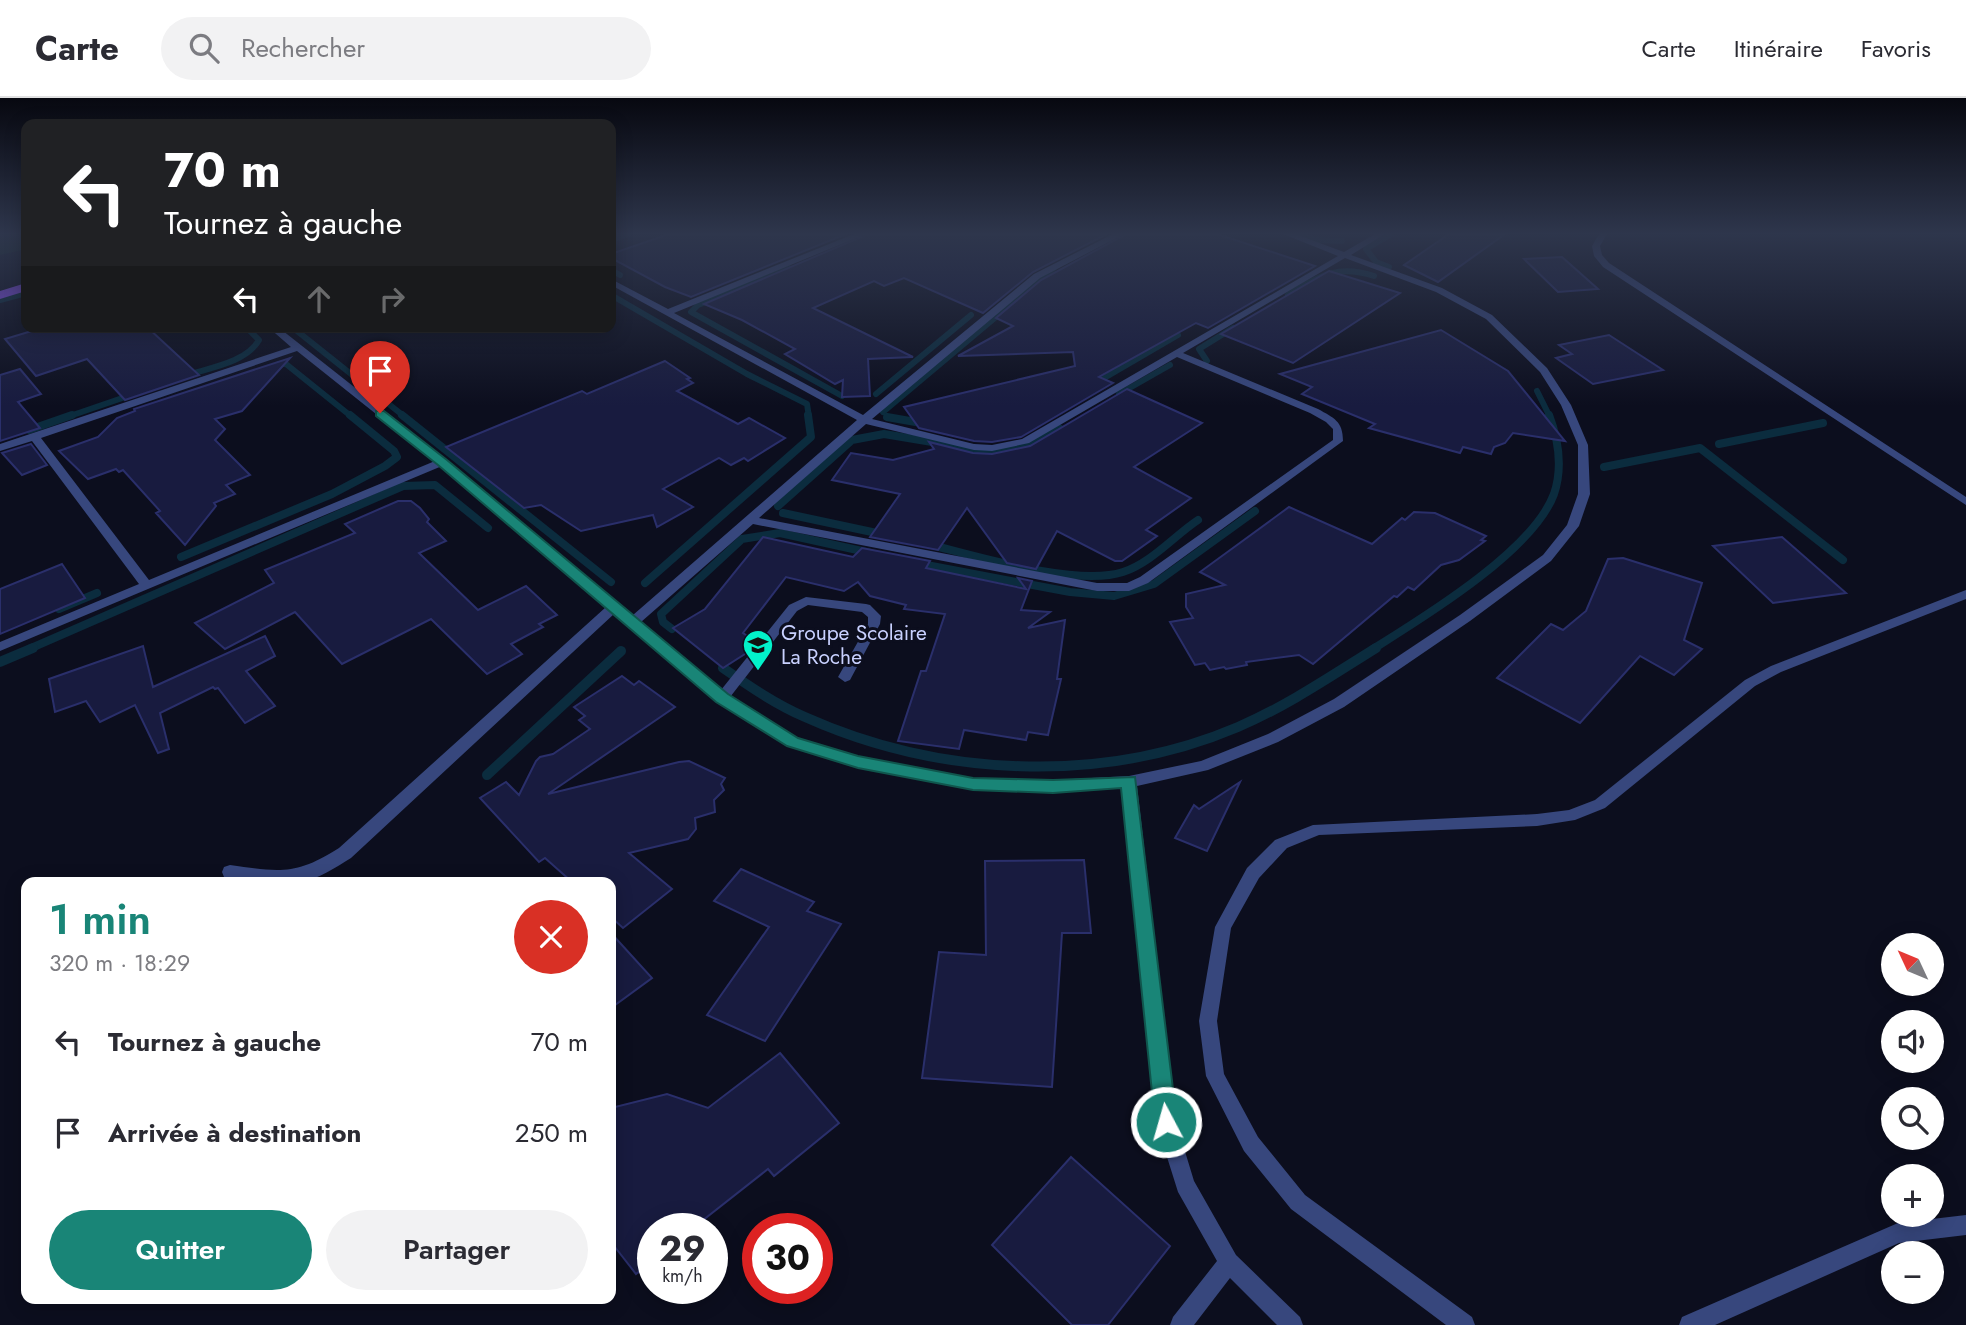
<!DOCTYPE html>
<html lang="fr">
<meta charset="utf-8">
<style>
:root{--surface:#fff;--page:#f2f2f3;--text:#2b2b33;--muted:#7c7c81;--line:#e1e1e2;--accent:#198577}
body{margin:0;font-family:Jost,sans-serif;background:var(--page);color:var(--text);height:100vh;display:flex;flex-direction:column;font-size:26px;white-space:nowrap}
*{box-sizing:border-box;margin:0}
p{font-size:23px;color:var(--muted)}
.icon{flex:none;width:38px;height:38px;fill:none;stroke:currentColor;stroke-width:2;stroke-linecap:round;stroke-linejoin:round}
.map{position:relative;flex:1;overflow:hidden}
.drawer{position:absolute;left:21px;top:779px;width:595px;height:427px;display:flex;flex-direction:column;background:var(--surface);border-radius:14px;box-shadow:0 4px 18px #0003}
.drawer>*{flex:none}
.top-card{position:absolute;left:21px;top:21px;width:595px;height:214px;border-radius:14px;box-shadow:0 4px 18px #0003;background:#202124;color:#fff;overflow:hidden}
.needle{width:46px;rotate:314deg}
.controls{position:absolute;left:1881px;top:835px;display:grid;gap:14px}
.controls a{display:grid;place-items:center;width:63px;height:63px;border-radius:50%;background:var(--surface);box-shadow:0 4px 18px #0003;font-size:35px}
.speed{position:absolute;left:637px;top:1115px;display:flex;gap:14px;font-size:35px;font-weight:700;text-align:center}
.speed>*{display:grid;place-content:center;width:91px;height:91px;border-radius:50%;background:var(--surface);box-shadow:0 4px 18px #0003;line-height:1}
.speed small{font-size:18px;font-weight:400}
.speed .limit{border:10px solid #d22;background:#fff;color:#111}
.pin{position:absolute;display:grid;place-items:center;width:60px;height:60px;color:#fff;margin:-72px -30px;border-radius:50% 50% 50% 0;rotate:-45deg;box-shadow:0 0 7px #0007}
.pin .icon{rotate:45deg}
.me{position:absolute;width:77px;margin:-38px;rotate:354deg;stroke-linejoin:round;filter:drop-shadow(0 0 5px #0008)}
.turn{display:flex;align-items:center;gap:24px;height:147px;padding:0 28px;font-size:32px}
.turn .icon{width:91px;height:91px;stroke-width:2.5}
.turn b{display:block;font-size:49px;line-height:60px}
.lanes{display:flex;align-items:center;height:66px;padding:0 28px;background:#0003;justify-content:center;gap:35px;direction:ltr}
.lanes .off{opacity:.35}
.round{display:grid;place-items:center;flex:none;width:74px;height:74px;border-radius:37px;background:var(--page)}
.overview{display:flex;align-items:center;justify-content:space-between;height:119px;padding:0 28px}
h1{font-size:42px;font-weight:600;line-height:52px;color:var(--accent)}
.primary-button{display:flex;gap:14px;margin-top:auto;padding:14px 28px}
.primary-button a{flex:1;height:80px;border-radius:42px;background:var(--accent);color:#fff;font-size:28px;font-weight:600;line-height:80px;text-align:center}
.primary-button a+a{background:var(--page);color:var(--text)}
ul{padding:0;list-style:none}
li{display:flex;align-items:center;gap:21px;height:91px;padding:0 28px}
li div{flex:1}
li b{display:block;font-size:26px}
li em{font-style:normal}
header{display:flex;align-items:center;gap:42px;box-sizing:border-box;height:98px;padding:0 35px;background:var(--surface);border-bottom:2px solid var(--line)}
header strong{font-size:33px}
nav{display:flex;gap:38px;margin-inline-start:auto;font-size:24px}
.search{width:490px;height:63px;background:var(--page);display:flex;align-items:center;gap:18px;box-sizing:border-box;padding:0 24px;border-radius:38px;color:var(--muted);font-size:26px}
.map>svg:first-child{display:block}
.green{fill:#0f2820}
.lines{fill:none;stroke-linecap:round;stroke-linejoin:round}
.stream-far2{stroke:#0b2c3e;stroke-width:6}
.stream-far1{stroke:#0b2c3e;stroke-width:8}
.stream{stroke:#0b2c3e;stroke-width:10}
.building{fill:#181b3f;stroke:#2a2f6b;stroke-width:2}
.service{fill:#37477d;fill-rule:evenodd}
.minor{fill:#37477d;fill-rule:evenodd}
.primary{fill:#8f51fe;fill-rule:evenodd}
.route{fill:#198577;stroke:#10564d;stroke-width:2}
.labels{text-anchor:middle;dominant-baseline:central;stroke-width:6;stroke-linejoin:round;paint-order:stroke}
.poi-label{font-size:21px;fill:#c9d1ff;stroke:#0c0e1e;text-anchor:start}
</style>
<header>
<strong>Carte</strong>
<div class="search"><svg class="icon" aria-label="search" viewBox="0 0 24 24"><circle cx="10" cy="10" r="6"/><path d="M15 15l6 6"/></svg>Rechercher</div>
<nav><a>Carte</a><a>Itinéraire</a><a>Favoris</a></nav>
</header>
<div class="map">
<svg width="1966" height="1227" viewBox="0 0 1966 1227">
<rect width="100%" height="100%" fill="#0c0e1e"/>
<path class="green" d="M0 136H26V151L0 157Z"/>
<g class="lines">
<g class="stream-far2">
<path d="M1299 136 1315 142 1342 143"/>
<path d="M611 142 628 136"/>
<path d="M1389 169 1376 164 1366 151 1391 136"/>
<path d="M789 170 698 207 691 214 842 298"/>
<path d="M611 172 620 177"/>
<path d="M611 197 747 276 807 306 809 319"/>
<path d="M1288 197C1320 178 1337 166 1374 178"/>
<path d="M0 202 26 195"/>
<path d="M292 229 405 319"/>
<path d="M1207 263 1199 251 1233 230"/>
<path d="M279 266H286L352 319"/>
<path d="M184 278C208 270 246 265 259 242L246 229"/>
<path d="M1094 286 1178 237"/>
<path d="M1537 293 1550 319"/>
<path d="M876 296 971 217"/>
<path d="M1119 296 1170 267"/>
<path d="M883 314 1054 170"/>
<path d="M67 319 134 296"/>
</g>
<g class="stream-far1">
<path d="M402 317 611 484"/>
<path d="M887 319 927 326"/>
<path d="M29 332 72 317"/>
<path d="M1719 346 1823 325"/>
<path d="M1604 369 1700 350 1843 462"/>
<path d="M778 408 852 342 884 336 986 353 1025 348 1060 331"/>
<path d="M783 415 886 437"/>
<path d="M928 446C976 458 1077 489 1123 474 1151 465 1174 438 1198 422"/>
<path d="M181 459 332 396 385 368 397 359 394 353 350 317"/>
<path d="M916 465 1070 494 1114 498 1154 486 1255 413"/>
<path d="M645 485 811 339 808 317"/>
<path d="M59 511 97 495"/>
<path d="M672 531 663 524 661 516 742 441 780 435 871 455"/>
<path d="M29 551 403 388 435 387 488 430"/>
<path d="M1373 551C1424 519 1533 453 1554 396 1563 369 1559 343 1549 317"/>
</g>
<g class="stream">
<path d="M0 564 33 550"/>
<path d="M723 570C749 588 775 606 805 619 939 679 1102 687 1238 629 1287 608 1331 578 1376 550"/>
<path d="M487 677 621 553"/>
</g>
</g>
<g class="building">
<path d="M669 136H846L691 199 665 189 611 160V156Z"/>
<path d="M868 136H1107L1033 174 983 215 904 180 884 188 874 183 813 210 913 259 868 261 870 298 842 299 843 282 835 286 785 256 795 251 742 222 704 206Z"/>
<path d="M1126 136H1217L1315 168 1208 230 1196 225 1099 279 1113 285 1021 339 992 344 974 343 919 330 904 309 1075 268 1073 254 958 258 1013 228 996 220 1041 182Z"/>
<path d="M1449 136H1505L1438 184 1404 167Z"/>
<path d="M1562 159 1598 191 1558 194 1524 161Z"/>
<path d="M1329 173 1400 195 1293 265 1221 236Z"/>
<path d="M45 229H147L199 277 125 302 87 261 36 278 5 241Z"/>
<path d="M1441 232 1508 273 1565 343 1513 335 1505 345 1494 349 1491 356 1463 349 1460 355 1369 330 1375 326 1302 296 1312 289 1280 276Z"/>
<path d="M1609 237 1663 272 1593 286 1556 260 1572 256 1559 247Z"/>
<path d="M290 260 242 313 215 321 225 331 215 342 250 377 226 387 235 396 214 405 216 408 185 447 156 415 160 413 123 372 119 374 116 371 88 381 59 353 98 339 117 320 135 313 134 311Z"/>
<path d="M665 263 690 280 687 281 693 285 677 293 738 326 749 320 785 340 748 363 744 360 731 367 719 360 663 391 693 409 657 429 653 417 581 433 541 407 524 410 446 349 582 293 587 296Z"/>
<path d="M20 271 41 296 18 304 40 330 0 343V277Z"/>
<path d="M1127 291 1202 325 1134 369 1191 400 1146 432 1157 438 1122 463H1115L1057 433 1036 471 1007 465 967 410 938 452 870 439 900 396 832 382 851 355 893 362 934 351 929 344 973 355 992 356 1030 348Z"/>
<path d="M31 346 47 367 22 377 2 355Z"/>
<path d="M398 403H411L420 410 429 421 427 424 446 443 419 455 478 512 526 488 557 517 539 526 543 529 511 546 522 556 487 576 431 521 342 566 295 514 225 551 195 525 274 485 265 472 355 435 345 426Z"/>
<path d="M1289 409 1372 446 1402 420 1405 422 1414 414 1435 415 1486 438 1481 442 1485 443 1459 462 1441 467 1414 492 1408 489 1397 499 1394 498 1313 566 1299 557 1246 564 1247 567 1226 571 1224 569 1210 572 1205 565 1195 567 1170 524 1193 520 1186 509V496L1225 487 1200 474Z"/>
<path d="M763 439 853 459 862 450 930 463 926 470 1026 491 1018 480 1032 483 1021 512 1050 514 1028 530 1065 522 1057 581H1061L1048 637 1028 634 1026 642 964 632 959 651 898 643 921 573H926L945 516 904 511 906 507 870 498 858 484 844 493 786 479 743 535 756 544 748 554 723 570 673 530 705 511Z"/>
<path d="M1782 439 1846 495 1773 505 1713 448Z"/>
<path d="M1623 460 1702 485 1684 542 1702 551 1674 577 1640 558 1580 625 1497 580 1551 526 1563 532 1586 513 1608 461Z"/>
<path d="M62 466 85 500 0 536V491Z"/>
<path d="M265 538 275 558 246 573 275 608 245 625 218 590 215 591 213 589 160 615 169 651 158 655 135 607 100 624 86 603 55 614 49 581 143 548 153 589Z"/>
<path d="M622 578 634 587 639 583 675 609 548 696 679 664 689 663 725 680 721 686 724 692 714 702 715 714 695 720 696 731 688 741 629 755 672 791 623 830 611 819V784H572L545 760 539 764 480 700 506 684 519 697 536 663 540 659 553 656 590 631 579 622 585 618 574 609Z"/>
<path d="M1240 684 1207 753 1175 740 1194 707 1199 711Z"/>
<path d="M1084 762 1091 835H1062L1052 989 922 980 939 854 986 857 985 763Z"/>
<path d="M741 771 814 804 807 813 841 826 765 943 707 917 769 829 714 803Z"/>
<path d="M611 835 652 880 611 910Z"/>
<path d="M780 955 839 1025 774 1078 768 1071 693 1130H653V1163L636 1176 611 1144V1010L667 996 708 1010Z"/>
<path d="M1071 1059 1170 1148 1108 1227H1072L992 1147Z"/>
</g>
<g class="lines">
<path class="service" d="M806 499 866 506 870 507 881 518 880 526 850 582 845 584 838 579 868 526V519L862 514 808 507 797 513 727 603H717L715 600 717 597 789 507Z"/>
<g class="minor">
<path d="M854 136H866L674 215 863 317 1034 176 1113 136H1124L1040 180 872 321 974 346 992 347 1022 341 1338 158 1283 136H1295L1344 154 1375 136H1385L1351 157 1442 190 1492 217 1547 270 1571 307 1588 347 1590 396 1579 428 1551 463 1470 523 1344 609 1278 644 1208 672 1137 688 1176 1024 1194 1083 1236 1157 1300 1219 1303 1227H1277L1230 1180 1194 1227H1170L1173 1219 1217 1163 1178 1094 1156 1024 1122 690 1053 694 973 692 858 669 787 648 717 603 614 516 351 760C336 769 319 781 301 784 281 787 244 785 224 779L222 774 224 769 230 767C279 774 295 778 339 750L606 509 442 368 0 553V544L139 486 32 343 0 353V346L291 249 268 229H278L447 362 633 517 857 322 611 187V181L668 211ZM1345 160 1436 194 1486 221 1540 274 1561 307 1578 347V396L1567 427 1543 457 1460 517 1334 601 1268 636 1201 663 1129 678 1053 682 973 680 858 659 797 640 727 597 641 524 753 426 1097 493H1129L1148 485 1343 343C1343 323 1334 320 1318 311L1183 255ZM297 253 435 363 149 482 41 340ZM1177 259 1310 315 1326 324 1333 331V342L1140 479 1127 485H1097L759 420 866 326 974 352 992 353 1029 345Z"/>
<path d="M1599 136H1607L1600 148 1602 157 1609 165 1966 399V407L1603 169 1594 158 1592 148Z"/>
<path d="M1966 492V501L1781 574 1755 588 1605 710 1575 722 1537 728 1319 737 1287 750 1259 780 1231 830 1217 923 1224 976 1258 1039 1305 1097 1472 1219 1475 1227H1446L1291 1111 1244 1053 1206 978 1199 923 1215 829 1247 770 1275 742 1313 727 1537 716 1569 712 1595 702 1745 582 1771 568Z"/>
<path d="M1966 1117V1137L1899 1145 1715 1227H1679L1682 1219 1898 1125Z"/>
</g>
<path class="primary" d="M26 185V193L0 201V193Z"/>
</g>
<linearGradient id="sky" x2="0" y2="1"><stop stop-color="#070810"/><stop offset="0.44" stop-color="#2e364c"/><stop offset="1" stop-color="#2e364c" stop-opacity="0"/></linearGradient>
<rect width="1966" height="308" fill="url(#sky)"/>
<path class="route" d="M376 313H384L447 362 728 596 798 640 858 658 973 680 1053 682 1135 679 1177 1024 1174 1032 1166 1035 1158 1032 1155 1024 1121 690 1053 695 973 692 858 670 787 648 716 604 438 367 376 318Z"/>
<defs>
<g id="school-pin" transform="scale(1.575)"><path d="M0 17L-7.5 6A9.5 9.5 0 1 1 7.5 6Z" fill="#02f2ca" stroke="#0c0e1e"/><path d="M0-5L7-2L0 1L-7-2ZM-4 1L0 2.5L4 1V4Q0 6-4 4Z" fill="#111"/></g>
</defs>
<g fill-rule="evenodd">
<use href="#school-pin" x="758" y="547"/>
</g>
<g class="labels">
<g class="poi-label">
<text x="781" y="535">Groupe Scolaire<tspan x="781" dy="24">La Roche</tspan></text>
</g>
</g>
</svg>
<div class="controls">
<a><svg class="needle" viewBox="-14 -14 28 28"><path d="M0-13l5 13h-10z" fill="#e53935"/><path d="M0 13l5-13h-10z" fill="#7c7c81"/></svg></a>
<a><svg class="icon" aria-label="sound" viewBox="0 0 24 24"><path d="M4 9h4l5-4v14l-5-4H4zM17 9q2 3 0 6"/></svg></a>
<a><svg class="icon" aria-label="search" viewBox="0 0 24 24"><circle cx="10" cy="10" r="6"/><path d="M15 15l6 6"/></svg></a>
<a>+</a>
<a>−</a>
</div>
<div class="speed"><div>29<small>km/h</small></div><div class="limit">30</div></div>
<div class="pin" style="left:380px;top:315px;background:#d93025"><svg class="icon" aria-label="arrive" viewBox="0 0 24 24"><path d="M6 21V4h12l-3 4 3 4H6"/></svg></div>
<svg class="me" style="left:1166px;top:1024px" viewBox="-20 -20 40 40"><circle r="17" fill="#198577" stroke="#fff" stroke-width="3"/><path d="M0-11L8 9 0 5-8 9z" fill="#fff"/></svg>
<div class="top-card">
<div class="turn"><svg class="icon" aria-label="left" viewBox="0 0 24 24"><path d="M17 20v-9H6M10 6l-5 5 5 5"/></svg><div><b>70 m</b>Tournez à gauche</div></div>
<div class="lanes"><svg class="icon" aria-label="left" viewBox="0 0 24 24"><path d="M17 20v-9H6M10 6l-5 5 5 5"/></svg><svg class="icon off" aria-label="ahead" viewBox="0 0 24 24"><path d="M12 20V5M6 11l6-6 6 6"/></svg><svg class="icon off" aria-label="right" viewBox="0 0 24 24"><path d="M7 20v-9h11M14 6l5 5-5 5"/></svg></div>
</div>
<section class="drawer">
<div class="overview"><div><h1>1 min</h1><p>320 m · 18:29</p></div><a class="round" style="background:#d93025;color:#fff"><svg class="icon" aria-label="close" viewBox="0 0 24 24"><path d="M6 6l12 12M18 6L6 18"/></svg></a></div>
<ul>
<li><svg class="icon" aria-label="left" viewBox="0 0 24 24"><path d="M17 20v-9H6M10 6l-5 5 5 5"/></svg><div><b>Tournez à gauche</b></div><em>70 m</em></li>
<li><svg class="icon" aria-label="arrive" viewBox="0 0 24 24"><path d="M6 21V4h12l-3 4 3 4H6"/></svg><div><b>Arrivée à destination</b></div><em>250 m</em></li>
</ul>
<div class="primary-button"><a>Quitter</a><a>Partager</a></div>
</section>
</div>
